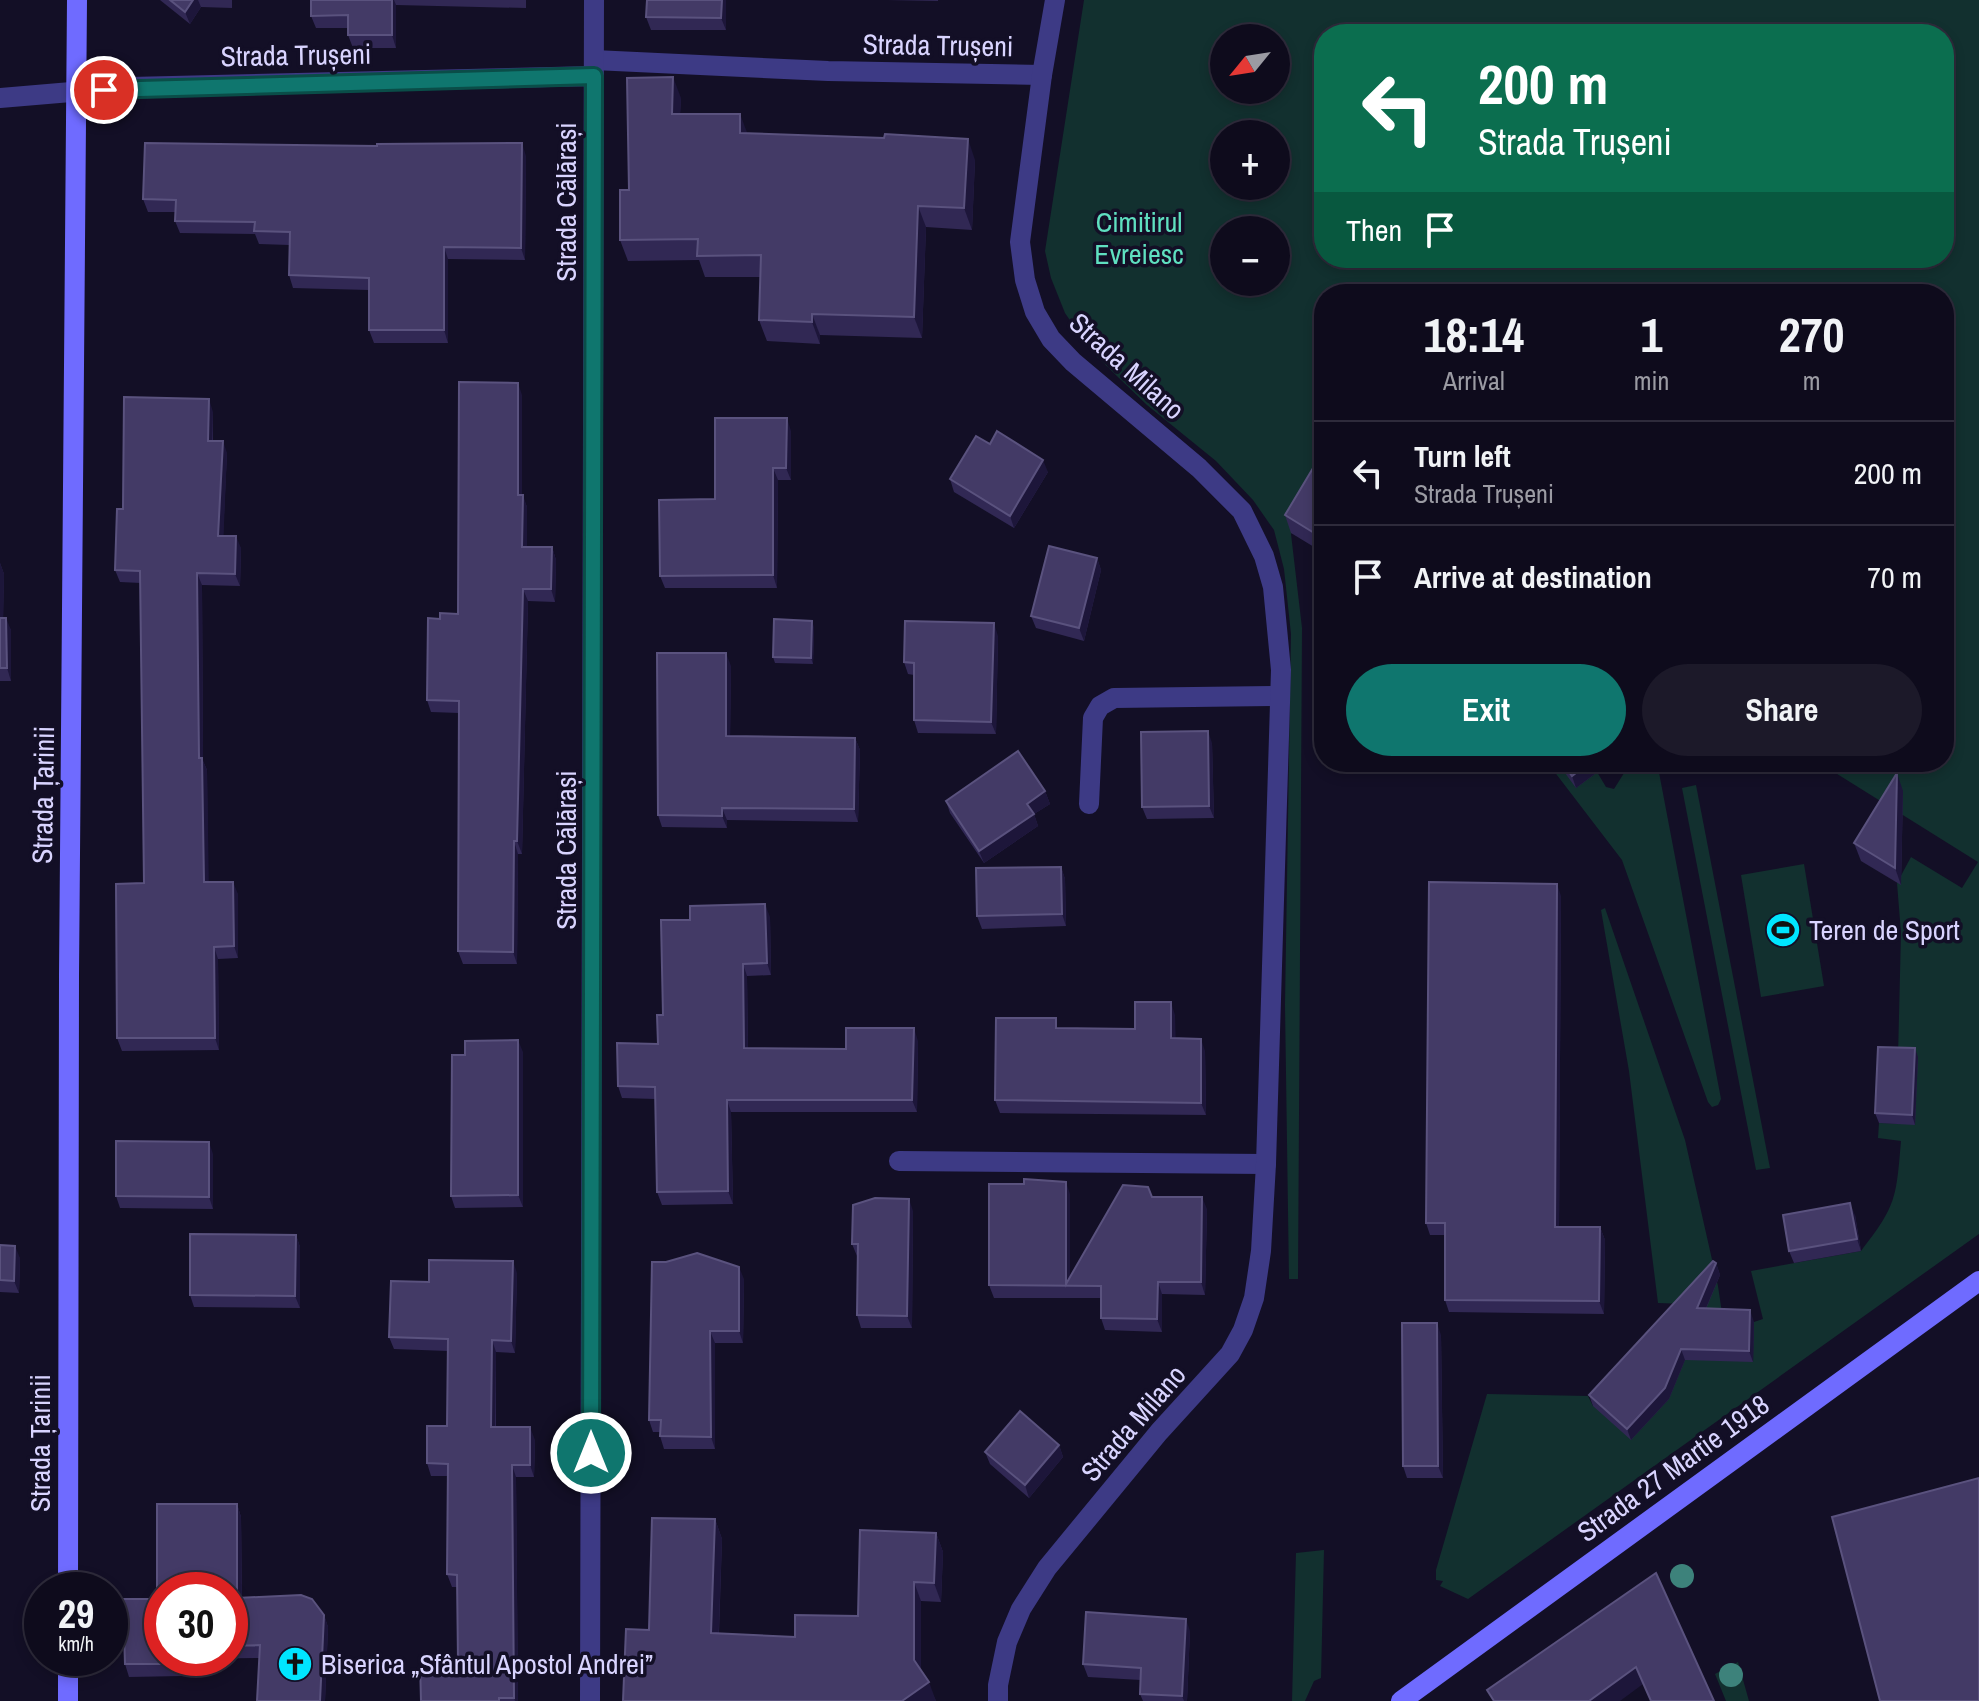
<!DOCTYPE html>
<meta charset="utf-8">
<style>
:root{--surface:#0e0b1c;--page:#1c1929;--text:#f1f3f6;--muted:#9b9ba3;--line:#2e2b3b;--accent:#0f766e}
body{margin:0;font-family:"Archivo Narrow",sans-serif;background:var(--page);color:var(--text);height:100vh;display:flex;flex-direction:column;font-size:30px;white-space:nowrap}
*{box-sizing:border-box;margin:0}
p{font-size:26px;color:var(--muted)}
.icon{flex:none;width:44px;height:44px;fill:none;stroke:currentColor;stroke-width:2;stroke-linecap:round;stroke-linejoin:round}
.map{position:relative;flex:1;overflow:hidden}
.panel{position:absolute;left:1314px;top:284px;width:640px;height:488px;display:flex;flex-direction:column;background:var(--surface);border-radius:32px;box-shadow:0 4px 12px #0003,0 0 0 2px var(--line)}
.panel>*{flex:none}
.hud{position:absolute;left:1314px;top:24px;width:640px;height:244px;border-radius:32px;box-shadow:0 4px 12px #0003,0 0 0 2px var(--line);background:#0b6e4f;color:#fff;overflow:hidden}
.needle{width:52px;rotate:240deg}
.tools{position:absolute;left:1210px;top:24px;display:grid;gap:16px}
.tools a{display:grid;place-items:center;width:80px;height:80px;border-radius:50%;background:var(--surface);box-shadow:0 4px 12px #0003,0 0 0 2px var(--line);font-size:40px}
.speed{position:absolute;left:24px;top:1572px;display:flex;gap:16px;font-size:40px;font-weight:700;text-align:center}
.speed>*{display:grid;place-content:center;width:104px;height:104px;border-radius:50%;background:var(--surface);box-shadow:0 4px 12px #0003,0 0 0 2px var(--line);line-height:1}
.speed small{font-size:20px;font-weight:400}
.speed .limit{border:12px solid #d22;background:#fff;color:#111}
.pin{position:absolute;display:grid;place-items:center;width:68px;height:68px;color:#fff;margin:-34px;border:4px solid #fff;border-radius:50%;box-shadow:0 2px 8px #0007}
.me{position:absolute;width:88px;margin:-44px;rotate:0deg;stroke-linejoin:round;filter:drop-shadow(0 0 6px #0008)}
.turn{display:flex;align-items:center;gap:28px;height:168px;padding:0 32px;font-size:36px}
.turn .icon{width:104px;height:104px;stroke-width:2.5}
.turn b{display:block;font-size:56px;line-height:68px}
.then{display:flex;align-items:center;height:76px;padding:0 32px;background:#0003;gap:16px;font-size:30px}
.eta{display:flex;justify-content:space-evenly;align-items:center;height:136px;text-align:center}
.eta b{font-size:48px;font-weight:700;line-height:56px}
.button{display:flex;gap:16px;margin-top:auto;padding:16px 32px}
.button a{flex:1;height:92px;border-radius:48px;background:var(--accent);color:#fff;font-size:32px;font-weight:700;line-height:92px;text-align:center}
.button a+a{background:var(--page);color:var(--text)}
ul{padding:0;list-style:none}
li{display:flex;align-items:center;gap:24px;height:104px;padding:0 32px;border-top:2px solid var(--line)}
li div{flex:1}
li b{display:block;font-size:30px}
li em{font-style:normal}
.map>svg:first-child{display:block}
.green{fill:#12302f;fill-rule:evenodd}
.lines{fill:none;stroke-linecap:round;stroke-linejoin:round}
.lane{stroke:#3d3a85;stroke-width:20}
.street{stroke:#3d3a85;stroke-width:20}
.secondary{stroke:#6f6bff;stroke-width:20}
.tree{fill:#3d827b}
.wall{fill:#312854;fill-rule:evenodd}
.shaded-wall{fill:#1d163a}
.building{fill:#433a66;stroke:#5a527e;stroke-width:2}
.route-casing{stroke:#0a4d48;stroke-width:20}
.route{stroke:#0f766e;stroke-width:14}
.labels{text-anchor:middle;dominant-baseline:central;stroke-width:7;stroke-linejoin:round;paint-order:stroke}
.street-label{font-size:28px;fill:#d9d4ff;stroke:#130f26}
.park-label{font-size:28px;fill:#5fe0c0;stroke:#130f26}
.poi-label{font-size:28px;fill:#d9d4ff;stroke:#130f26;text-anchor:start}
</style>
<div class="map">
<svg width="1979" height="1701" viewBox="0 0 1979 1701">
<rect width="100%" height="100%" fill="#130f26"/>
<g class="green">
<path d="M1084 0H1979V1234L1468 1599 1440 1586 1443 1581 1436 1580V1570L1487 1394 1588 1396 1593 1406 1686 1304 1658 1303 1629 1071 1601 910 1605 908 1685 1140 1718 1286 1723 1320 1753 1362 1754 1322 1763 1319 1751 1271 1861 1251C1897 1205 1896 1198 1901 1141L1878 1138 1879 1123 1915 1124 1898 1057 1901 933 1897 883 1911 857 1962 888 1978 862 1818 762H1944V294H1324V479L1291 534 1302 628 1298 1279H1289L1285 1005 1291 634 1284 569 1274 530 1253 500 1216 461 1147 405 1091 351 1065 313 1051 278 1045 251ZM1324 34H1944V258H1324ZM1224 38H1276V90H1224ZM1224 134H1276V186H1224ZM1224 230H1276V282H1224Z"/>
<path d="M1547 762H1557L1597 772 1606 787 1614 789 1631 762H1657L1721 1099 1718 1105 1712 1107 1708 1102 1622 860Z"/>
<path d="M1696 785 1770 1168 1756 1170 1682 788Z"/>
<path d="M1804 864 1824 986 1761 997 1741 875Z"/>
<path d="M1324 1550 1321 1678 1314 1681 1305 1701H1292L1296 1553Z"/>
<path d="M1738 1662 1749 1701H1726L1715 1674Z"/>
</g>
<g class="lines">
<g class="lane">
<path d="M1089 804 1093 718 1100 706 1114 698 1279 696"/>
<path d="M899 1161 1266 1164"/>
</g>
<g class="street">
<path d="M594 60 828 71 1042 75"/>
<path d="M0 98 130 87 594 76"/>
<path d="M590 1701 594 0"/>
<path d="M998 1701V1685L1007 1642 1021 1609 1047 1568 1159 1432 1230 1354 1243 1330 1254 1298 1261 1251 1266 1164 1281 670 1273 587 1264 556 1242 511 1199 468 1073 362 1051 339 1035 312 1025 280 1020 242 1042 75 1055 0"/>
</g>
<g class="secondary">
<path d="M68 1590 69 976 77 0"/>
<path d="M68 1701V1658"/>
<path d="M1401 1701 1979 1281"/>
</g>
</g>
<g class="tree">
<circle cx="1682" cy="1576" r="12"/>
<circle cx="1731" cy="1675" r="12"/>
</g>
<g class="wall">
<path d="M160 0H232V8L201 7 190 24Z"/>
<path d="M311 0H526V8L396 5V48H353L348 35V28H316L311 16Z"/>
<path d="M726 0V30H651L646 17Z"/>
<path d="M887 0H938V1Z"/>
<path d="M681 98 680 114 747 133 975 160 972 230 926 227 922 338 820 335V344L767 341 759 320 761 277H705L699 260 628 261 620 240 629 190Z"/>
<path d="M526 156 525 260 448 259V343H374L369 330V290L293 288 289 275V245L259 244 255 234 180 233 175 221V212H148L143 199Z"/>
<path d="M522 395V495L527 507V547H552L556 560 555 602 528 601 522 854H518L517 964H463L458 951 459 713 431 712 427 700 440 619 458 614Z"/>
<path d="M213 412V441L227 453 223 536 241 548 240 586 202 585 203 761 207 770 208 882 238 894V958L218 959 219 1050 122 1051 117 1038 144 883 141 583 120 582 115 570 123 509Z"/>
<path d="M791 431V480H778L777 588H665L660 576 715 499Z"/>
<path d="M990 444 1048 472 1014 528 954 492 950 479Z"/>
<path d="M1324 454V553L1291 533 1285 515Z"/>
<path d="M1097 558 1101 570 1084 641 1036 628 1031 616Z"/>
<path d="M0 563 4 574 3 618 11 630V681H0Z"/>
<path d="M814 627 813 664 775 663 773 657Z"/>
<path d="M998 636 996 734 918 733 914 720V675L908 674 904 662Z"/>
<path d="M731 666 730 736 855 738 860 750 858 822 727 820V828L662 827 658 815Z"/>
<path d="M1212 743 1214 818 1147 819 1142 807Z"/>
<path d="M1557 762H1611L1576 788Z"/>
<path d="M1045 791 1050 804 1034 814 1038 826 984 863 950 813 946 801Z"/>
<path d="M1903 791 1901 885 1861 861 1854 843Z"/>
<path d="M1061 867 1065 879 1066 926 982 929 977 916Z"/>
<path d="M1561 896 1559 1227H1600L1605 1240 1604 1314 1449 1312 1445 1300V1235H1430L1426 1223Z"/>
<path d="M770 917 771 975 747 976 748 1048 846 1049 918 1041 917 1112H731L733 1204 662 1205 657 1192 655 1099 622 1098 618 1086 658 1044 663 1015Z"/>
<path d="M1175 1015V1039L1205 1051 1206 1115 1000 1113 995 1100 1060 1028 1135 1029Z"/>
<path d="M523 1052V1207L455 1208 451 1196 465 1055Z"/>
<path d="M1918 1057 1915 1125 1879 1123 1875 1113Z"/>
<path d="M213 1154V1209L120 1208 116 1196Z"/>
<path d="M1070 1194V1276L1152 1197 1207 1209 1205 1295 1162 1294V1332L1105 1330 1101 1318V1298H994L989 1285Z"/>
<path d="M913 1211 912 1328H861L857 1315 858 1256H857L852 1244Z"/>
<path d="M1855 1215 1861 1251 1794 1263 1789 1251Z"/>
<path d="M296 1235 300 1247V1308L194 1307 190 1295Z"/>
<path d="M0 1245 20 1258 19 1293 0 1292Z"/>
<path d="M1716 1263 1720 1275 1706 1309 1754 1322 1753 1362 1685 1360 1669 1399 1631 1440 1593 1406 1589 1395Z"/>
<path d="M517 1273 515 1353 496 1352V1427L535 1440 534 1477H516L518 1701H421L458 1662 457 1587H452L447 1574 448 1476H431L427 1463 447 1426 448 1351 394 1349 389 1337 429 1282Z"/>
<path d="M744 1279 743 1343H715V1449H664L660 1436V1432H653L649 1420Z"/>
<path d="M1441 1335 1443 1478H1407L1403 1466Z"/>
<path d="M1059 1445 1063 1457 1029 1498 990 1464 985 1452Z"/>
<path d="M237 1504 241 1517 242 1598 324 1615 328 1627 325 1701H257L259 1658 182 1659V1676L129 1677 125 1664 157 1599ZM230 1590V1658H162Z"/>
<path d="M715 1519 722 1539 719 1633 795 1637 858 1616 936 1533 943 1552 941 1602 921 1601V1670L936 1701 649 1630Z"/>
<path d="M1190 1631 1187 1701H1143L1140 1694 1141 1680 1088 1677 1083 1664Z"/>
</g>
<g class="shaded-wall">
<path d="M193 0H198L201 7 190 24 185 12Z"/>
<path d="M392 0H394L396 5V48L392 35Z"/>
<path d="M722 0H726V30L721 18Z"/>
<path d="M673 77 681 98 679 135 672 114Z"/>
<path d="M740 114 748 135 740 133Z"/>
<path d="M968 139 975 160 972 230 964 208Z"/>
<path d="M522 143 526 156 525 260 521 248Z"/>
<path d="M918 206 926 227 922 338 914 317Z"/>
<path d="M444 247 448 259V343L444 330Z"/>
<path d="M812 314 820 335V344L812 322Z"/>
<path d="M518 383 522 395V507L518 495Z"/>
<path d="M209 399 213 412 212 453 208 441Z"/>
<path d="M787 418 791 431V480L786 468Z"/>
<path d="M223 441 227 453 223 548 218 536Z"/>
<path d="M1043 460 1048 472 1014 528 1010 516Z"/>
<path d="M773 468 778 480 777 588 773 575Z"/>
<path d="M523 495 527 507V560L522 547Z"/>
<path d="M236 536 241 548 240 586 235 574Z"/>
<path d="M552 547 556 560 555 602 551 589Z"/>
<path d="M1097 558 1101 570 1084 641 1079 628Z"/>
<path d="M0 563 4 574 3 630 0 621Z"/>
<path d="M197 573 202 585 203 761 207 770 209 895 204 882 199 758Z"/>
<path d="M523 589 528 601 522 854 517 841Z"/>
<path d="M6 618 11 630V681L7 668Z"/>
<path d="M812 621 814 627 813 664 811 658Z"/>
<path d="M994 623 998 636 996 734 991 722Z"/>
<path d="M726 653 731 666 730 748 726 736Z"/>
<path d="M1208 731 1212 743 1214 818 1209 806Z"/>
<path d="M855 738 860 750 858 822 854 809Z"/>
<path d="M1590 762H1611L1576 788 1572 776Z"/>
<path d="M1897 773 1903 791 1901 885 1895 868Z"/>
<path d="M1045 791 1050 804 1034 814 1038 826 984 863 979 851 1027 804Z"/>
<path d="M722 808 727 820V828L722 816Z"/>
<path d="M514 841 518 854 517 964 513 952Z"/>
<path d="M1061 867 1065 879 1066 926 1062 914Z"/>
<path d="M233 882 238 894V958L234 946Z"/>
<path d="M1557 884 1561 896 1559 1239 1555 1227Z"/>
<path d="M765 904 770 917 771 975 767 963Z"/>
<path d="M214 947 218 959 219 1050 215 1038Z"/>
<path d="M743 964 747 976 748 1060 744 1048Z"/>
<path d="M1171 1002 1175 1015 1176 1051 1171 1038Z"/>
<path d="M914 1028 918 1041 917 1112 912 1100Z"/>
<path d="M1201 1039 1205 1051 1206 1115 1201 1103Z"/>
<path d="M518 1040 523 1052V1207L518 1195Z"/>
<path d="M1915 1048 1918 1057 1915 1125 1912 1115Z"/>
<path d="M727 1100 731 1112 733 1204 728 1191Z"/>
<path d="M209 1142 213 1154V1209L209 1197Z"/>
<path d="M1066 1182 1070 1194V1285H1066Z"/>
<path d="M1202 1197 1207 1209 1205 1295 1201 1282Z"/>
<path d="M909 1199 913 1211 912 1328 907 1316Z"/>
<path d="M1850 1203 1855 1215 1861 1251 1857 1239Z"/>
<path d="M1600 1227 1605 1240 1604 1314 1599 1301Z"/>
<path d="M296 1235 300 1247V1308L295 1296Z"/>
<path d="M15 1246 20 1258 19 1293 14 1281Z"/>
<path d="M513 1261 517 1273 515 1353 511 1341Z"/>
<path d="M1716 1263 1720 1275 1701 1320 1697 1308Z"/>
<path d="M739 1267 744 1279 743 1343 739 1331Z"/>
<path d="M1158 1282 1162 1294V1332L1157 1319Z"/>
<path d="M1750 1310 1754 1322 1753 1362 1749 1351Z"/>
<path d="M1437 1323 1441 1335 1443 1478 1438 1466Z"/>
<path d="M710 1331 715 1343V1449L711 1437Z"/>
<path d="M492 1340 496 1352 495 1439 491 1427Z"/>
<path d="M1681 1349 1685 1360 1669 1399 1631 1440 1627 1429Z"/>
<path d="M530 1427 535 1440 534 1477 530 1465Z"/>
<path d="M1059 1445 1063 1457 1029 1498 1025 1485Z"/>
<path d="M512 1465 516 1477 518 1701H515L514 1698Z"/>
<path d="M237 1504 241 1517 242 1610 237 1598Z"/>
<path d="M715 1519 722 1539 718 1652 711 1633Z"/>
<path d="M936 1533 943 1552 941 1602 934 1583Z"/>
<path d="M914 1582 921 1601V1680L914 1660Z"/>
<path d="M324 1615 328 1627 325 1701H320Z"/>
<path d="M1186 1619 1190 1631 1187 1701H1184L1182 1696Z"/>
<path d="M178 1658H182V1676L178 1664Z"/>
<path d="M1636 1667 1643 1684 1620 1701H1589Z"/>
<path d="M929 1682 936 1701H902Z"/>
</g>
<g class="building">
<path d="M170 0H193L185 12Z"/>
<path d="M311 0H392V35H348V15L311 16Z"/>
<path d="M647 0H722L721 18 646 17Z"/>
<path d="M673 77 672 114H740V133L884 138 885 134 968 139 964 208 918 206 914 317 812 314V322L759 320 761 255 697 256 698 239 620 240V190H629L627 78Z"/>
<path d="M145 143 377 146V144L522 143 521 248 444 247V330H369V278L289 275 290 232 254 231 255 222 175 221 176 200 143 199Z"/>
<path d="M459 382 518 383V495H523L522 547H552L551 589H523L517 841H514L513 952 458 951 459 701 427 700 428 618 440 619V613L458 614Z"/>
<path d="M124 397 209 399 208 441H223L218 536H236L235 574 197 573 199 758H202L204 882H233L234 946 214 947 215 1038H117L116 884 144 883 140 571 115 570 117 509H123Z"/>
<path d="M715 418H787L786 468H773V575L660 576 659 500 715 499Z"/>
<path d="M997 431 1043 460 1010 516 950 479 976 436 990 444Z"/>
<path d="M1322 453 1324 454V539L1285 515Z"/>
<path d="M1049 546 1097 558 1079 628 1031 616Z"/>
<path d="M0 618H6L7 668H0Z"/>
<path d="M774 619 812 621 811 658 773 657Z"/>
<path d="M905 621 994 623 991 722 914 720V663L904 662Z"/>
<path d="M657 653H726V736L855 738 854 809 722 808V816L658 815Z"/>
<path d="M1208 731 1209 806 1142 807 1141 732Z"/>
<path d="M1018 751 1045 791 1027 804 1034 814 979 851 946 801Z"/>
<path d="M1562 762H1590L1572 776Z"/>
<path d="M1897 773 1895 868 1854 843Z"/>
<path d="M1061 867 1062 914 977 916 976 868Z"/>
<path d="M1429 882 1557 884 1555 1227H1600L1599 1301 1445 1300V1223H1426Z"/>
<path d="M765 904 767 963 743 964 744 1048 846 1049V1028H914L912 1100H727L728 1191 657 1192 655 1087 618 1086 617 1043 658 1044 657 1015H663L661 920H690V906Z"/>
<path d="M1135 1002H1171V1038L1201 1039V1103L995 1100 996 1018H1056V1028L1135 1029Z"/>
<path d="M518 1040V1195L451 1196 452 1055H465V1041Z"/>
<path d="M1878 1047 1915 1048 1912 1115 1875 1113Z"/>
<path d="M116 1141 209 1142V1197L116 1196Z"/>
<path d="M1024 1179 1066 1182V1284L1123 1185 1148 1187 1152 1197H1202L1201 1282H1158L1157 1319 1101 1318V1286L989 1285V1184H1024Z"/>
<path d="M875 1198 909 1199 907 1316 857 1315 858 1244H852L853 1205Z"/>
<path d="M1850 1203 1857 1239 1789 1251 1783 1215Z"/>
<path d="M190 1234 296 1235 295 1296 190 1295Z"/>
<path d="M0 1245 15 1246 14 1281 0 1280Z"/>
<path d="M697 1253 739 1267V1331H710L711 1437 660 1436 661 1420H649L652 1262H666Z"/>
<path d="M429 1260 513 1261 511 1341 492 1340 491 1427H530V1465H512L514 1698H499V1701H421L420 1662H458L457 1575 447 1574 448 1464 427 1463V1426H447L448 1339 389 1337 391 1281 429 1282Z"/>
<path d="M1713 1261 1716 1263 1697 1308 1750 1310 1749 1351 1681 1349 1665 1388 1627 1429 1589 1395Z"/>
<path d="M1402 1323H1437L1438 1466H1403Z"/>
<path d="M1020 1411 1059 1445 1025 1485 985 1452Z"/>
<path d="M1979 1478V1701H1880L1832 1517Z"/>
<path d="M157 1504H237V1598L301 1595 312 1599 324 1615 320 1701H257L260 1645 230 1646V1590H162V1658H178V1664H125L123 1599H157Z"/>
<path d="M652 1518 715 1519 711 1633 795 1637V1615L858 1616 860 1530 936 1533 934 1583 914 1582V1660L929 1682 902 1701H623L626 1629 649 1630Z"/>
<path d="M1656 1573 1714 1701H1651L1636 1667 1589 1701H1494L1487 1690Z"/>
<path d="M1086 1612 1186 1619 1182 1696 1140 1694 1141 1668 1083 1664Z"/>
</g>
<g class="lines">
<g class="route-casing">
<path id="route" d="M104 90 594 76 591 1453"/>
</g>
<use href="#route" class="route"/>
</g>
<defs>
<g id="stadium-disc" transform="scale(1.8)"><circle r="9.5" fill="#00e5ff" stroke="#130f26"/><path d="M0-5a6.5 5 0 1 0 0 10a6.5 5 0 1 0 0-10ZM-3.5-1.8h7v3.6h-7Z" fill="#111"/></g>
<g id="church-disc" transform="scale(1.8)"><circle r="9.5" fill="#00e5ff" stroke="#130f26"/><path d="M-1.2-6h2.4v3.5h3.3v2.4h-3.3V6h-2.4V-.1h-3.3v-2.4h3.3Z" fill="#111"/></g>
</defs>
<g fill-rule="evenodd">
<use href="#stadium-disc" x="1783" y="930"/>
<use href="#church-disc" x="295" y="1664"/>
</g>
<g class="labels">
<g class="street-label">
<text transform="translate(938 45) rotate(1)">Strada Trușeni</text>
<text transform="translate(296 55) rotate(-1)">Strada Trușeni</text>
<text transform="translate(566 202) rotate(-90)">Strada Călărași</text>
<text transform="translate(1127 366) rotate(42)">Strada Milano</text>
<text transform="translate(43 795) rotate(-89)">Strada Țarinii</text>
<text transform="translate(566 850) rotate(-90)">Strada Călărași</text>
<text transform="translate(1133 1423) rotate(-49)">Strada Milano</text>
<text transform="translate(40 1443) rotate(-90)">Strada Țarinii</text>
<text transform="translate(1673 1468) rotate(-36)">Strada 27 Martie 1918</text>
</g>
<g class="park-label">
<text x="1139" y="222">Cimitirul<tspan x="1139" dy="32">Evreiesc</tspan></text>
</g>
<g class="poi-label">
<text x="1809" y="930">Teren de Sport</text>
<text x="321" y="1664">Biserica „Sfântul Apostol Andrei”</text>
</g>
</g>
</svg>
<div class="tools">
<a><svg class="needle" viewBox="-14 -14 28 28"><path d="M0-13l5 13h-10z" fill="#e53935"/><path d="M0 13l5-13h-10z" fill="#9b9ba3"/></svg></a>
<a>+</a>
<a>−</a>
</div>
<div class="speed"><div>29<small>km/h</small></div><div class="limit">30</div></div>
<div class="pin" style="left:104px;top:90px;background:#d93025"><svg class="icon" aria-label="arrive" viewBox="0 0 24 24"><path d="M6 21V4h12l-3 4 3 4H6"/></svg></div>
<svg class="me" style="left:591px;top:1453px" viewBox="-20 -20 40 40"><circle r="17" fill="#0f766e" stroke="#fff" stroke-width="3"/><path d="M0-11L8 9 0 5-8 9z" fill="#fff"/></svg>
<div class="hud">
<div class="turn"><svg class="icon" aria-label="left" viewBox="0 0 24 24"><path d="M17 20v-9H6M10 6l-5 5 5 5"/></svg><div><b>200 m</b>Strada Trușeni</div></div>
<div class="then">Then<svg class="icon" aria-label="arrive" viewBox="0 0 24 24"><path d="M6 21V4h12l-3 4 3 4H6"/></svg></div>
</div>
<section class="panel">
<div class="eta">
<div><b>18:14</b><p>Arrival</p></div>
<div><b>1</b><p>min</p></div>
<div><b>270</b><p>m</p></div>
</div>
<ul>
<li><svg class="icon" aria-label="left" viewBox="0 0 24 24"><path d="M17 20v-9H6M10 6l-5 5 5 5"/></svg><div><b>Turn left</b><p>Strada Trușeni</p></div><em>200 m</em></li>
<li><svg class="icon" aria-label="arrive" viewBox="0 0 24 24"><path d="M6 21V4h12l-3 4 3 4H6"/></svg><div><b>Arrive at destination</b></div><em>70 m</em></li>
</ul>
<div class="button"><a>Exit</a><a>Share</a></div>
</section>
</div>
